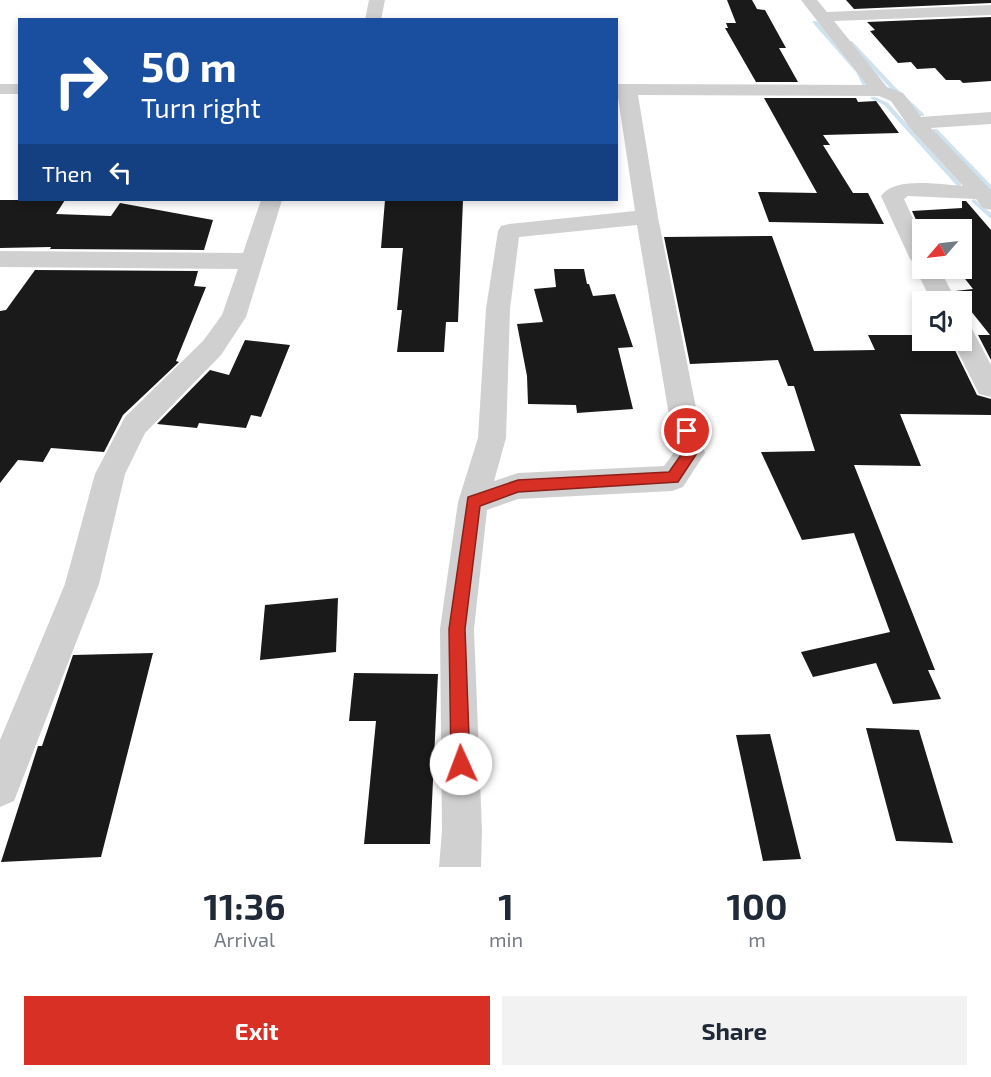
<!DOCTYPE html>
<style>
:root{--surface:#fff;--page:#f2f2f3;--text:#1f2937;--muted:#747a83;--accent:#d93025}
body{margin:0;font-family:"Exo 2",sans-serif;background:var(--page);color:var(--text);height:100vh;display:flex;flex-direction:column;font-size:22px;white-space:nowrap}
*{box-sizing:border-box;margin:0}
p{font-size:20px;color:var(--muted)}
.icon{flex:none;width:33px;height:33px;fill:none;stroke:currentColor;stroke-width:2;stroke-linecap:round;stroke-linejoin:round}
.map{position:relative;height:867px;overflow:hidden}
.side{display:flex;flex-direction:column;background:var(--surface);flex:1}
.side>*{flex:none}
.hud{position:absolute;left:18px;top:18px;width:600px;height:183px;border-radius:0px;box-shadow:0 3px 9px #0003;background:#1a4fa0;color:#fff;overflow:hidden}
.needle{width:39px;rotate:242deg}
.fabs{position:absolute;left:912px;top:219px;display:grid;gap:12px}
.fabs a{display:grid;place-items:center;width:60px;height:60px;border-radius:0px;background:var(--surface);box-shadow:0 3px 9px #0003;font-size:30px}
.pin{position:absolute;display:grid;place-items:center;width:51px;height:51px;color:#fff;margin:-26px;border:3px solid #fff;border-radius:50%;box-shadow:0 2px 6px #0007}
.me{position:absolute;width:66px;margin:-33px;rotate:358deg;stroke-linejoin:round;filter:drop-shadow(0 0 4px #0008)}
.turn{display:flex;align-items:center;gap:21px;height:126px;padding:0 24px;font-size:27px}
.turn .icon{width:78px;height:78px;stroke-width:2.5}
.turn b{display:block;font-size:42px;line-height:51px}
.then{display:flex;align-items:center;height:57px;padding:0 24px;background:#0003;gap:12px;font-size:22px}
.eta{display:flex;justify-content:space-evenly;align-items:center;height:102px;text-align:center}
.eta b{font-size:36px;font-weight:700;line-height:42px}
.action{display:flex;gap:12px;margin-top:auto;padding:12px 24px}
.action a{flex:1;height:69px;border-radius:0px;background:var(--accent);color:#fff;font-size:24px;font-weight:700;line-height:69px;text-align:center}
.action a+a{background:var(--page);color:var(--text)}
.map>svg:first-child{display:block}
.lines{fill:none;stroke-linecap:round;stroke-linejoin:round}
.stream{fill:#cfe2ee;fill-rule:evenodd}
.building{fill:#1a1a1a}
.minor{fill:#d0d0d0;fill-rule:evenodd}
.route{fill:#d93025;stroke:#8d1f18;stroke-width:1.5}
</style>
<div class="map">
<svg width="991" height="867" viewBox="0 0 991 867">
<rect width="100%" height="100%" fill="#fff"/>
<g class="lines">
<g class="stream">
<path d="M813 21H817L860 70 868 85 867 86H863L856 72 813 23Z"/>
<path d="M848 41H852L895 87 924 114V116H920L891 89 848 43Z"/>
<path d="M871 97H875L888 103 961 184V186H957L884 105 871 99Z"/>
<path d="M933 129H937L991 185V191L989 190 933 131Z"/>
<path d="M974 199 991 213V219L972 202 971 201Z"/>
</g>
</g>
<g class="building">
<path d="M727 0H752L757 9 765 10 786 48H779L798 82H756L725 28H728L726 23H736Z"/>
<path d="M846 0H991V3L854 9Z"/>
<path d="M991 17V81L963 83 960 80H946L935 68 917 69 911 62 898 63 870 31 875 30 867 22Z"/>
<path d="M764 98H856L858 102 876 101 899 133 823 135 830 145H823L853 193H868L884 224 769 222 758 192 817 193Z"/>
<path d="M0 200H65L56 214 111 216 120 203 213 220 204 250 50 249 51 247 0 248Z"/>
<path d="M385 200H463L458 322H446L444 352H397L402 310H397L403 248H381Z"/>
<path d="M962 201H966L991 230V360L978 335H990L955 291 973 289 962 275V230L921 231 912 211 962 208Z"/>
<path d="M772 236 814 351 875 350 868 335H922V340H950L977 395 991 399V415L900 414 921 466 854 465 935 670H928L941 699 893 704 876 663 813 677 801 652 890 632 854 533 802 540 761 452 815 451 794 386H788L778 360 690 364 664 237Z"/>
<path d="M554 269H584L587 284H589L593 296 615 294 633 347 618 348 633 409 577 413 576 405 528 404 527 376 517 324 543 322 534 289 556 287Z"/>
<path d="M35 270 198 271 194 286 206 287 176 361 179 362 123 415 104 452 51 448 43 462 18 460 0 483V311L6 310Z"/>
<path d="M245 340 290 345 261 417 251 415 246 428 199 423 197 428 157 424 210 370 229 375Z"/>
<path d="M338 598 336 652 260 660 265 605Z"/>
<path d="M153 653 101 857 1 862 38 746H42L73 655Z"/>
<path d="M354 673 438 674 430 844H364L376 721H349Z"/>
<path d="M866 728 919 730 953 843 896 841Z"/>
<path d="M770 734 801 859 763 861 736 735Z"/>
</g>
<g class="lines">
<g class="minor">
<path d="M369 0H385L381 20H365Z"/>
<path d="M801 0H817L827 12 991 5V15L834 21 887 87 903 93 921 117 991 112V124L931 128 991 190V210L983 208 976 199 908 196 904 199 922 238V268H939L957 302H932L915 268 917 265 910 259 881 196C895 176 942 185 963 186L909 127 891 101 879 96 638 95 658 217 705 453 683 487 672 491 518 499 487 510 474 629 482 831 481 867H439L442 831 440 629 458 502 478 438 486 309 498 231 501 226 509 224 635 211 616 84 867 85ZM637 225 675 451 664 466 518 473 494 481 506 438 510 309 519 237Z"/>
<rect x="0" y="84" width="20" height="10"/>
<path d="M261 200H282L246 317 221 355 145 433 125 474 99 584 14 801 0 807V740L65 584 95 474 125 417 203 341 222 315 238 269 0 267V251L243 253Z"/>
<path d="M962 325 971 327 991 365V397L979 394 952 340H962Z"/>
</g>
</g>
<path class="route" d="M687 426 693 431 697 453 678 482 518 492 480 506 465 629 470 764 467 770 461 773 454 770 451 764 449 629 468 497 518 480 669 472 683 452 680 431Z"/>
</svg>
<div class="fabs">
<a><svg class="needle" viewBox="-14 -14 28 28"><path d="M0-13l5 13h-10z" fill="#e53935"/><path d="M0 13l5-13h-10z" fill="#747a83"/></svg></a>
<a><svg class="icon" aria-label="sound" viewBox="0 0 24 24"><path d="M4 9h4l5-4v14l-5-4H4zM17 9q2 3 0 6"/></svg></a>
</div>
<div class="pin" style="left:687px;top:431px;background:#d93025"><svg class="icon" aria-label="arrive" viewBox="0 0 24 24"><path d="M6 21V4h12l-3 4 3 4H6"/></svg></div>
<svg class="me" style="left:461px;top:764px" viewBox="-20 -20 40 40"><circle r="19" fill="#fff"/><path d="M0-13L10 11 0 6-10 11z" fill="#d93025"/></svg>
<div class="hud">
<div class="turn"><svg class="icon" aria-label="right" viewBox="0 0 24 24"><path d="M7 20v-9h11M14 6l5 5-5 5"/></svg><div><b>50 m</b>Turn right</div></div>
<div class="then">Then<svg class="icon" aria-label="left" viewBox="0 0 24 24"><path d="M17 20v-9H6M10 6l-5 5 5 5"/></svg></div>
</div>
</div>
<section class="side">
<div class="eta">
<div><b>11:36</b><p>Arrival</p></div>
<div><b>1</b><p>min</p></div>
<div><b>100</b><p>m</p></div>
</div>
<div class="action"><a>Exit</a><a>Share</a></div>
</section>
